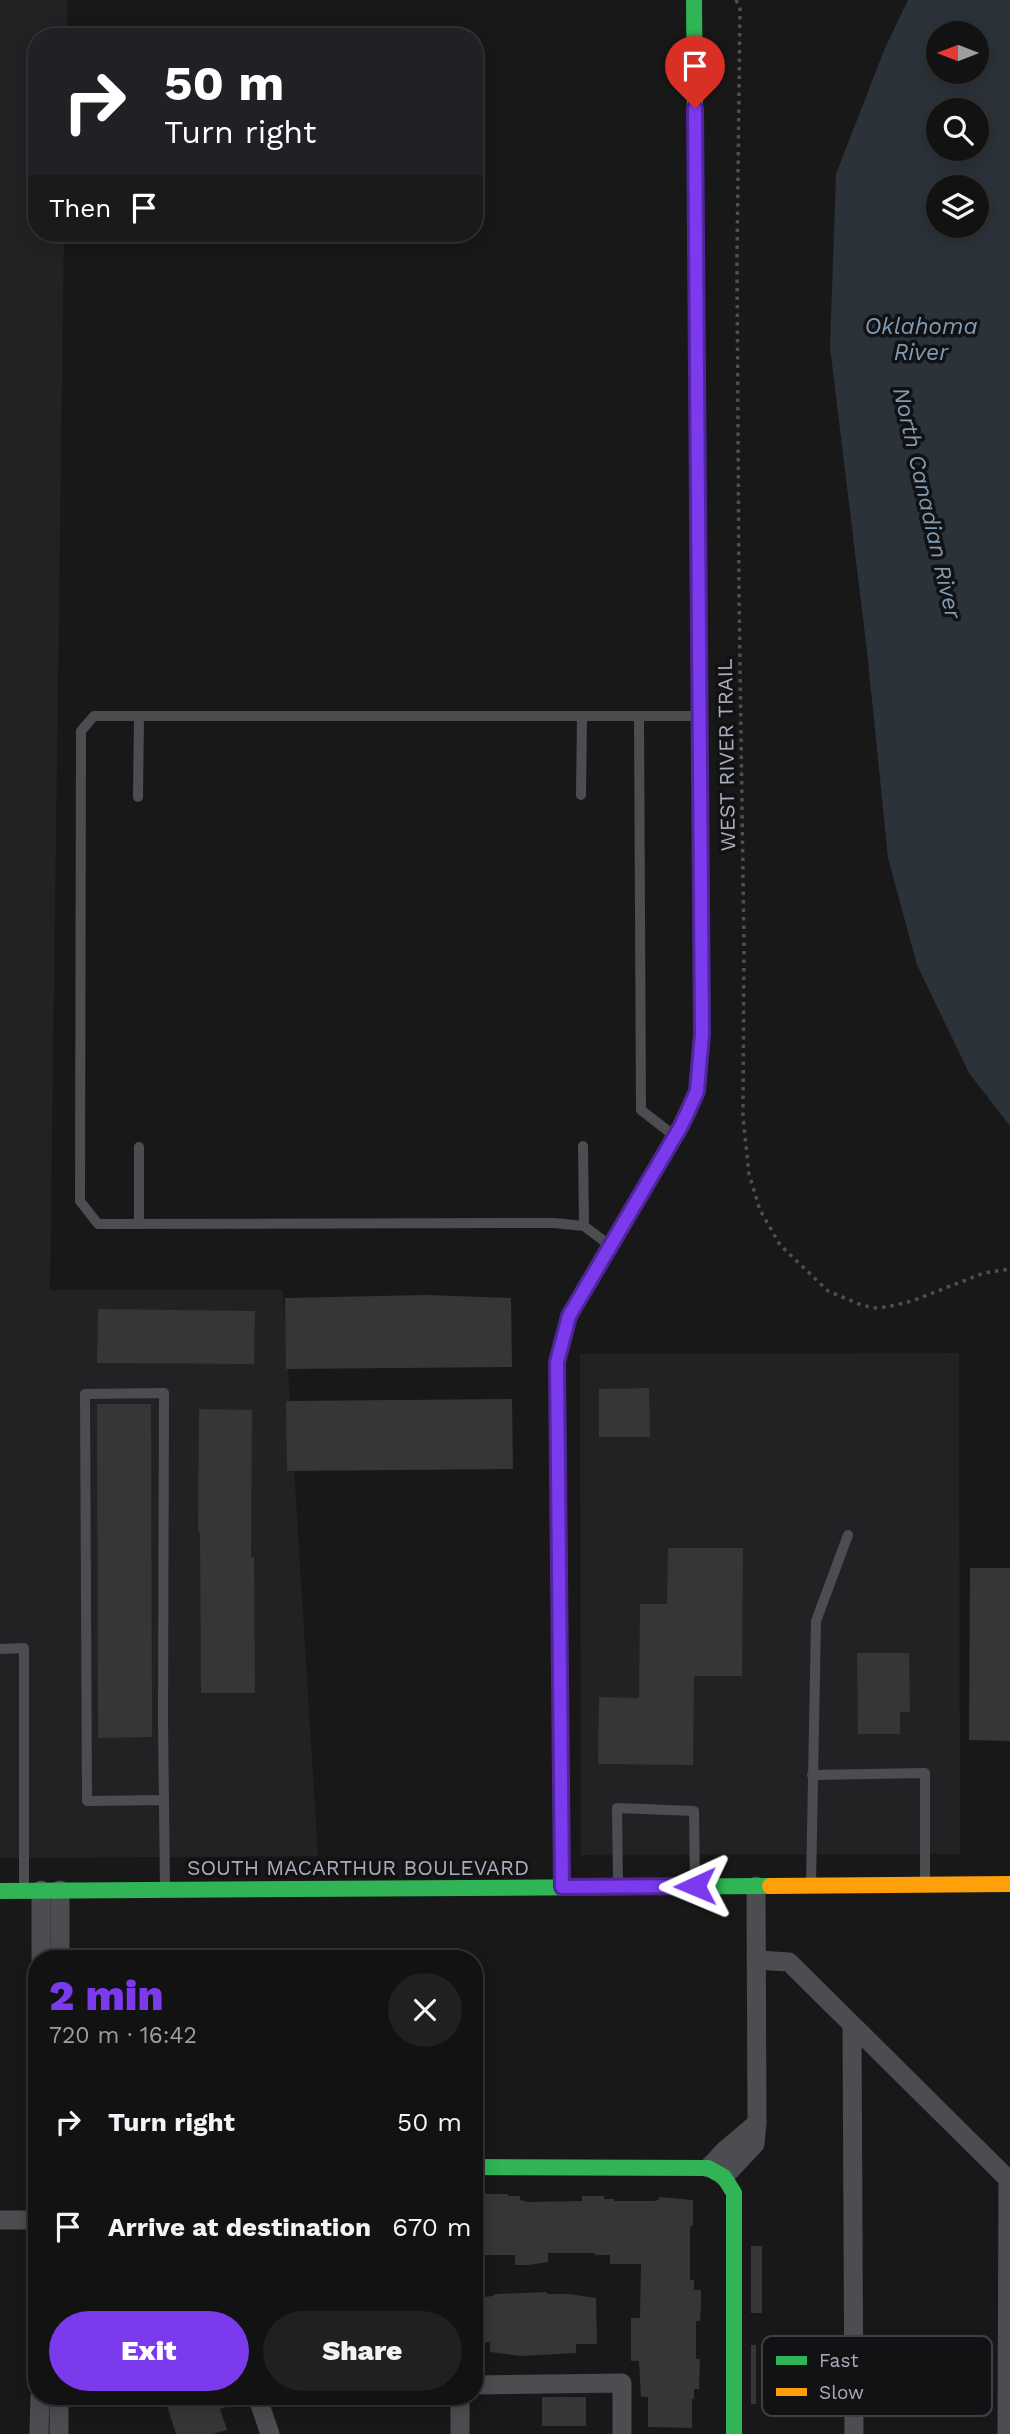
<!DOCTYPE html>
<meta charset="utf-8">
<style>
:root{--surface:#121212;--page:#1f2020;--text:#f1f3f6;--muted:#9c9e9f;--line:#313232;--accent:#7c3aed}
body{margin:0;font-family:"Work Sans",sans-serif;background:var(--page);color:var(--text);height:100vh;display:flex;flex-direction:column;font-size:26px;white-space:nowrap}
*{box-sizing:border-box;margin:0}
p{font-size:23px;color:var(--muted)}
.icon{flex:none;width:38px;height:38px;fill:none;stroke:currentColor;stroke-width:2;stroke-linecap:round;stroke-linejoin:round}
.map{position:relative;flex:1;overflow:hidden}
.drawer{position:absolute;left:28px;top:1950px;width:455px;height:455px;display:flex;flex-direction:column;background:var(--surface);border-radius:28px;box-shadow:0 4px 18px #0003,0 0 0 2px var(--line)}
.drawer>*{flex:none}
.guide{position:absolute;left:28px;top:28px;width:455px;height:214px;border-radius:28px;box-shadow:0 4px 18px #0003,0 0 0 2px var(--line);background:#202124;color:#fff;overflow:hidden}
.needle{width:46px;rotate:270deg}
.buttons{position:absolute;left:926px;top:21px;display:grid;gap:14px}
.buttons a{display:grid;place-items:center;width:63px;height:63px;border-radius:50%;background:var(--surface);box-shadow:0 4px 18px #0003,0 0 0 2px var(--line);font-size:35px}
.pin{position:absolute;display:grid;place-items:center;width:60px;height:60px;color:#fff;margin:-72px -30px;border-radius:50% 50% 50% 0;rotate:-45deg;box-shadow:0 0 7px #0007}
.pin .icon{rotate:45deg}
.me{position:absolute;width:77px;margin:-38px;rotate:269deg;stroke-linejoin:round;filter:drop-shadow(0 0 5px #0008)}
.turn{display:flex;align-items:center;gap:24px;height:147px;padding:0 21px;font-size:32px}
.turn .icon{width:91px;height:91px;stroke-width:2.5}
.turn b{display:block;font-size:49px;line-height:60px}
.then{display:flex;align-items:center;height:66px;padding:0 21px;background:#0003;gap:14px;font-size:26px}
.round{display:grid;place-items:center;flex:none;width:74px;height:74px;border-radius:37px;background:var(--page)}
.headline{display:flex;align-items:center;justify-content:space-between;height:119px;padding:0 21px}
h1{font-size:42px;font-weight:800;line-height:52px;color:var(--accent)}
.primary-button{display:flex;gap:14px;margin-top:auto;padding:14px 21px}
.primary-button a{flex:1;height:80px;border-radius:42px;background:var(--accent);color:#fff;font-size:28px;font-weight:800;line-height:80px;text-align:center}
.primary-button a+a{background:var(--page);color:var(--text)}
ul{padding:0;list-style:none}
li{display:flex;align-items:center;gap:21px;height:105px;padding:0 21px}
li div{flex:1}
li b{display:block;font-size:26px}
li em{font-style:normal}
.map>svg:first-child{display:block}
.built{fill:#222224}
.water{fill:#2b323a;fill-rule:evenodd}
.building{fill:#363637}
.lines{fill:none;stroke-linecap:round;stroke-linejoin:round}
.path{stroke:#4e4f53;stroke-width:3.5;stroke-dasharray:3.5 5;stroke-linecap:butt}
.lane{stroke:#4c4d51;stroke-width:10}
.street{stroke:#4c4d51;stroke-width:19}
.fast{stroke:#30b455;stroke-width:16}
.slow{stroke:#ff9f0a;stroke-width:16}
.route-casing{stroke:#51269a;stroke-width:18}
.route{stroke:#7c3aed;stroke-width:12}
.labels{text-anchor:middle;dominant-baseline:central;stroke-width:7;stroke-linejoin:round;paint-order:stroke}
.street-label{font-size:21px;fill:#a9adb9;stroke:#121214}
.water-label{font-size:23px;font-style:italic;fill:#809bb4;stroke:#121214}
.key{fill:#121214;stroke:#3f4046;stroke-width:2}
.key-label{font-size:19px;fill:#a9adb9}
</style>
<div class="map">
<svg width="1010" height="2434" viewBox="0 0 1010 2434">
<rect width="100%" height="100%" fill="#181818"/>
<g class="built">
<path d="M0 0H67V37H37V233H64L50 1290H283L318 1856 0 1858Z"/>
<path d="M959 1353 960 1854 581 1855 580 1354Z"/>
</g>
<path class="water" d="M908 0H1010V1126L969 1073 917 965 888 858 867 651 830 347 836 174 885 48ZM938 33H976V72H938ZM938 110H976V149H938ZM938 187H976V226H938Z"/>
<g class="building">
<path d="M426 1295 511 1298 512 1367 286 1369 285 1298Z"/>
<path d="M98 1309 255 1311 254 1364 97 1363Z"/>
<path d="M649 1388 650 1437H599V1389Z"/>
<path d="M512 1399 513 1469 287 1471 286 1401Z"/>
<path d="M97 1404H151L152 1737 98 1738Z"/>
<path d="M199 1409 252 1410 251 1557H254L255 1693H201L200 1532H198Z"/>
<path d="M668 1548H743L742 1676H694L693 1765 598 1764 599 1697 639 1698 640 1604H667Z"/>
<path d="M970 1568H1010V1741L969 1740Z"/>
<path d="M857 1653H909L910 1712H900V1734H858Z"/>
<path d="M474 2194H508V2196H520V2200L528 2202 582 2201V2196H604V2199H614V2201H653L659 2200V2197L693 2200V2226H690V2280H694V2290H701V2304L700 2321H696V2359H700L699 2389H694V2399H692V2428L648 2427V2397H641L639 2361H631V2318H640L641 2264H610V2255H595V2253H548V2262L529 2265H515V2255H474Z"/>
<rect x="751" y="2246" width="11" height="67"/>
<path d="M547 2292V2294H569L596 2298 597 2344H576V2353L521 2356 490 2352V2342H474V2298L493 2296 495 2294Z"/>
<rect x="751" y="2345" width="5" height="59"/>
<path d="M164 2396H245L246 2401 220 2409 227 2430 212 2434H176Z"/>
<rect x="542" y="2397" width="44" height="29"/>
</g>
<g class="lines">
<path class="path" d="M736 0 740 8 737 262 739 594 744 946 743 1117 749 1174 760 1210 780 1245 828 1291 859 1304 873 1308 887 1307 912 1301 984 1273 1010 1269"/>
<g class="lane">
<path d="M639 716 641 1110 672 1134"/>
<path d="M581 795 582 716"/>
<path d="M138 797 139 716"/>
<path d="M583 1146 584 1226"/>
<path d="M139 1147V1223"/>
<path d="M608 1244 584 1226 554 1223 98 1224 80 1201 81 731 94 716H696"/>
<path d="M0 1649 24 1648V1890"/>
<path d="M812 1775 925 1773V1884"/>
<path d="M164 1800 87 1801 85 1394 164 1393 163 1722 165 1889"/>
<path d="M618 1883 617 1808 694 1811 695 1886"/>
<path d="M811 1885 816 1621 848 1535"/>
</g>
<g class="street">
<path d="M41 1958V1890"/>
<path d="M60 1958V1890"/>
<path d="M756 1960 789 1962 1010 2181"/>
<path d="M852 2025 854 2434"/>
<path d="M708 2168 725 2150 757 2123"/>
<path d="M724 2177 755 2144 757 2123 756 1886"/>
<path d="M0 2220H37"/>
<path d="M474 2385 622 2383V2434"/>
<path d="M257 2396 270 2434"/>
<path d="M460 2396V2434"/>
<path d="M39 2434 40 2396"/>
<path d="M59 2434V2396"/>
<path d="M1007 2434 1008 2179"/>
</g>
<g class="fast">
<path d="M694 0 696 234"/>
<path d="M698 527 702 1033 698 1075"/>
<path d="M558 1429 562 1887"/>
<path d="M0 1891 770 1886"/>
<path d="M474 2167 708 2168 724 2177 734 2193V2434"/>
</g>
<g class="slow">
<path d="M696 234 698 527"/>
<path d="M558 1429 557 1362 569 1316 681 1126 697 1091 698 1075"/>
<path d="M770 1886 1010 1884"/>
</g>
</g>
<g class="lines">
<g class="route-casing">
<path id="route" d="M695 108 702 1034 697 1091 689 1109 681 1126 569 1316 557 1362 562 1887 695 1886"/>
</g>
<use href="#route" class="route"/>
</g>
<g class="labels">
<g class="street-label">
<text transform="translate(726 755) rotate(-91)">WEST RIVER TRAIL</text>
<text x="358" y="1867">SOUTH MACARTHUR BOULEVARD</text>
</g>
<g class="water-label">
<text x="921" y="326">Oklahoma<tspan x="921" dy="26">River</tspan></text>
<text transform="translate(927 503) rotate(77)">North Canadian River</text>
</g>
</g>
<rect x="762" y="2336" width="230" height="80" rx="10" class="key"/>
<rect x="776" y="2356" width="31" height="9" fill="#30b455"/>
<rect x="776" y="2388" width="31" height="8" fill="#ff9f0a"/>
<g class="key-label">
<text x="819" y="2367">Fast</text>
<text x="819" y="2399">Slow</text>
</g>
</svg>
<div class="buttons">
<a><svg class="needle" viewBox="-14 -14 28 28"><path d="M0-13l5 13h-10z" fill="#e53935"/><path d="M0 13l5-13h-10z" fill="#9c9e9f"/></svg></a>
<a><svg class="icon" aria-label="search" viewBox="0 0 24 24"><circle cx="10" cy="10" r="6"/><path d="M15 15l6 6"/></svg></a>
<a><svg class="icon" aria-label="layers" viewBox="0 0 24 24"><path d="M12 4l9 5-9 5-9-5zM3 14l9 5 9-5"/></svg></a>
</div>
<div class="pin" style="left:695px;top:108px;background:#d93025"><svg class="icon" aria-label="arrive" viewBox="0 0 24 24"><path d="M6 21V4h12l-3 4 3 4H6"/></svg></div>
<svg class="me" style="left:695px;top:1886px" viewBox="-20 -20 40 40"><path d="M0-17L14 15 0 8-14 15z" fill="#7c3aed" stroke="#fff" stroke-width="4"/></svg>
<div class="guide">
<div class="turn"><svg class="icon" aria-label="right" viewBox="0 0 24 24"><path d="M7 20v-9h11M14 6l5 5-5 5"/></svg><div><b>50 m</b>Turn right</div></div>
<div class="then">Then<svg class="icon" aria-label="arrive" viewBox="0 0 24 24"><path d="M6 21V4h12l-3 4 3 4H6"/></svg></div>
</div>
<section class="drawer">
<div class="headline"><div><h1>2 min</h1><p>720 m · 16:42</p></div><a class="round"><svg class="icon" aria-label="close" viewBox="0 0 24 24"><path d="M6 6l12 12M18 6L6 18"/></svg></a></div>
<ul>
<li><svg class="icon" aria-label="right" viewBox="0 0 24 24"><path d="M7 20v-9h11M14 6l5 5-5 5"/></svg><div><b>Turn right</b></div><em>50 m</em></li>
<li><svg class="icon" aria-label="arrive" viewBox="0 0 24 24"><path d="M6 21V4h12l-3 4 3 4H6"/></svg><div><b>Arrive at destination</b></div><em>670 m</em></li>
</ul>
<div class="primary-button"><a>Exit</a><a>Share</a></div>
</section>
</div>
